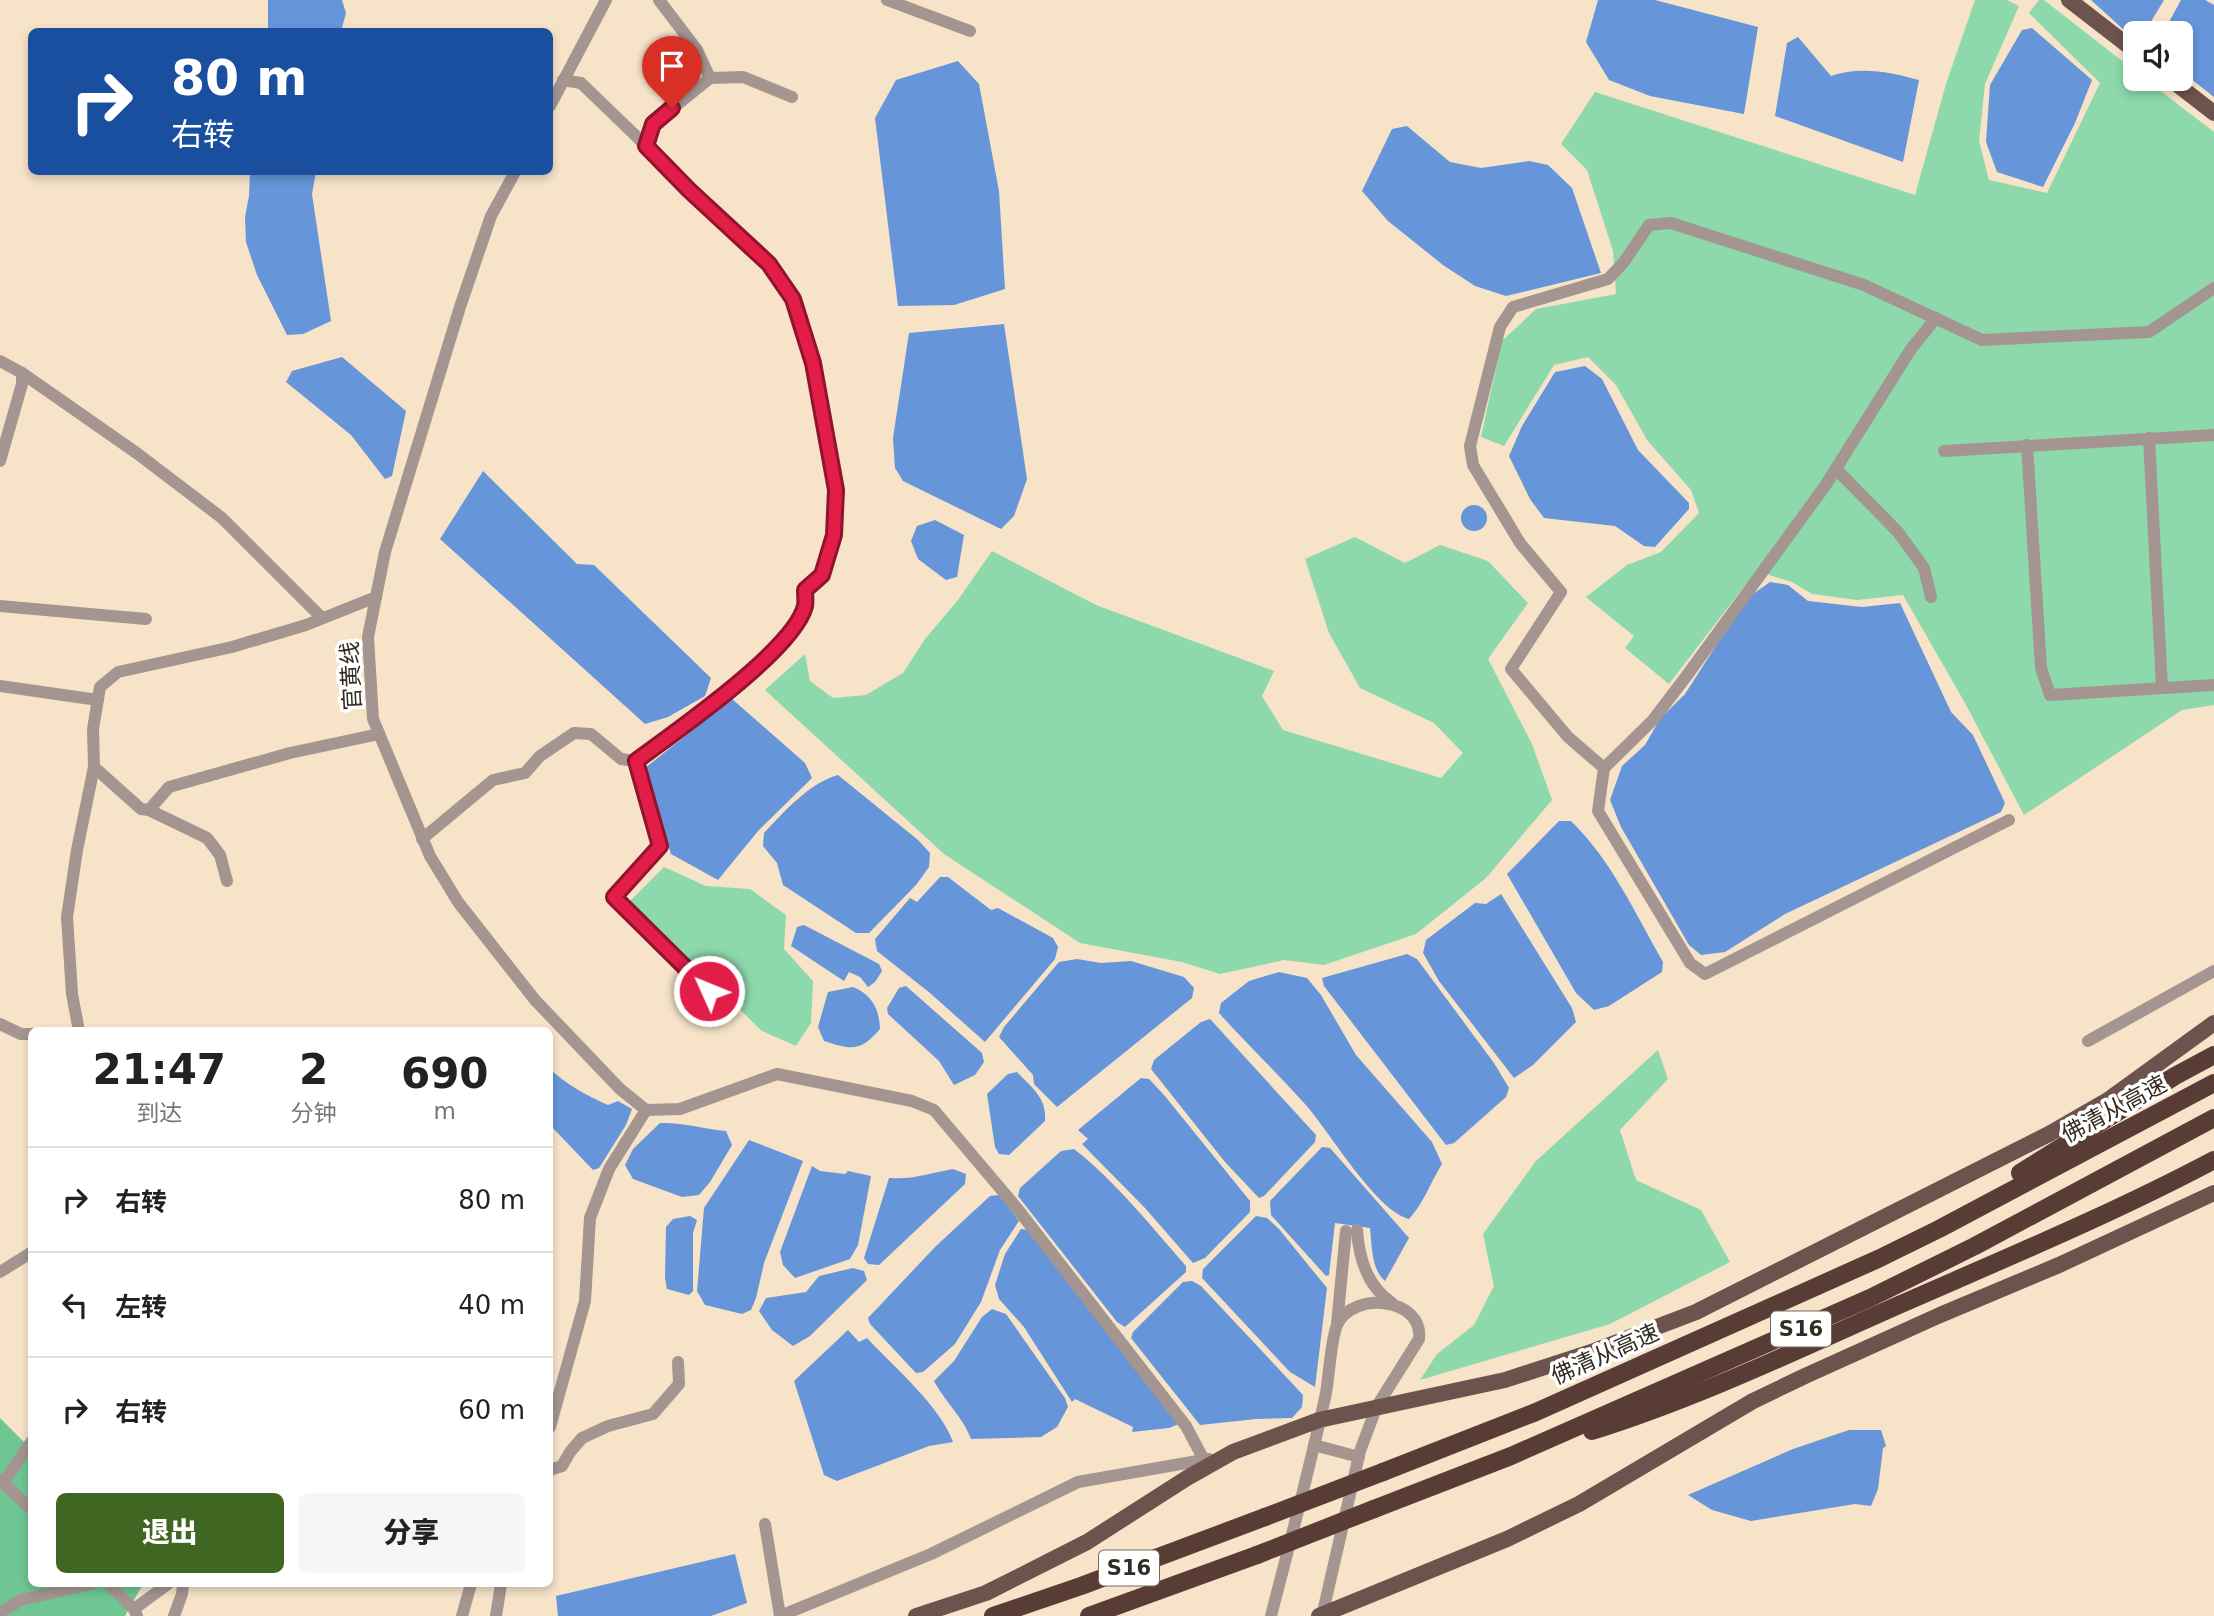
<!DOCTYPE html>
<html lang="zh">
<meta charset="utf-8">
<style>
:root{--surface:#fff;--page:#f6f6f6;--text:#222;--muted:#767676;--line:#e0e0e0;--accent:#406722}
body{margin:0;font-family:"DejaVu Sans","Noto Sans SC",sans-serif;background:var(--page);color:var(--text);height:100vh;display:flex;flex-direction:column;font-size:26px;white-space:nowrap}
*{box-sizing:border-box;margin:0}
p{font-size:23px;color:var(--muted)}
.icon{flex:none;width:38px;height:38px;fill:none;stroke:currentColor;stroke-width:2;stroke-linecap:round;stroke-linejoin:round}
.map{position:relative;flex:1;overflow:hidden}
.details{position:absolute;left:28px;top:1027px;width:525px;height:560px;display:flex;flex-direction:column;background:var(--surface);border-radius:10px;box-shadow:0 4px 10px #0003}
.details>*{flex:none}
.guide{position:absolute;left:28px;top:28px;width:525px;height:147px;border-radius:10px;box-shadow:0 4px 10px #0003;background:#1a4fa0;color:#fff;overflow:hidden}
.buttons{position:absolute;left:2123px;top:21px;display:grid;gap:14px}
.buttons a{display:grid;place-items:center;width:70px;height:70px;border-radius:10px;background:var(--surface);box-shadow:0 4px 10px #0003;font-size:35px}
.pin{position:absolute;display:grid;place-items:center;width:60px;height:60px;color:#fff;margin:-72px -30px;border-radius:50% 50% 50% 0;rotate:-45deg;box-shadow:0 0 7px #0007}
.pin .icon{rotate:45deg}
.me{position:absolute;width:77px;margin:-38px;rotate:314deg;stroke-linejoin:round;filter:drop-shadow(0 0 5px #0008)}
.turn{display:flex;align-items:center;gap:24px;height:147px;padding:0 28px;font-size:32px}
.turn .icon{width:91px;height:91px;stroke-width:2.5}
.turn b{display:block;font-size:49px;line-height:60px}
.eta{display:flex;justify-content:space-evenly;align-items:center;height:119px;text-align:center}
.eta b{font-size:42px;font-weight:800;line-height:49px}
.primary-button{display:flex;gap:14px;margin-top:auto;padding:14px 28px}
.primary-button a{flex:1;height:80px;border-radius:10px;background:var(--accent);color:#fff;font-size:28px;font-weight:800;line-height:80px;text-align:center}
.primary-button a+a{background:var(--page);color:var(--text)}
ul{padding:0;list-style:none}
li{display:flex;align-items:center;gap:21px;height:105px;padding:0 28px;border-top:2px solid var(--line)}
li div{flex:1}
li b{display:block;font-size:26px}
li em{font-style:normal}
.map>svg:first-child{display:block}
.green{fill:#8dd9ab}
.forest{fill:#6ec693}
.water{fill:#6695d9}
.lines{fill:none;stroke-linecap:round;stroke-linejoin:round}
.minor{stroke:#a49591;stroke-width:12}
.major{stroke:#6c534d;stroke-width:16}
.highway{stroke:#583c35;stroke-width:18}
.highway-bridge{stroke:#583c35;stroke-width:18}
.route-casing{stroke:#92132f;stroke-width:18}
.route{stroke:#e11d48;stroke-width:12}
.labels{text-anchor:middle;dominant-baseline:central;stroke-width:7;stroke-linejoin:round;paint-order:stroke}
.shield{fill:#fff;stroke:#706b64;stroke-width:2}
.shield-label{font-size:21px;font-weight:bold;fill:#332c22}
.street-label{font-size:23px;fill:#332c22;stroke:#fff}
</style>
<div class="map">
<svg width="2214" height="1616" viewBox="0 0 2214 1616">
<rect width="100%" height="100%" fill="#f6e3c8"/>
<g class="green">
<path d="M1975 0H2007L2019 6 1985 84 1979 141 1989 180 2047 193 2100 83 2029 13 2039 0H2044L2135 71V79H2145L2214 132V705L2182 710 2024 815 1965 703 1903 595 1857 600 1812 594 1792 582 1756 571 1669 684 1625 648 1634 636 1586 597 1627 565 1661 552 1699 513 1691 490 1647 440 1616 385 1588 357 1554 365 1504 446 1481 437 1502 341 1536 309 1616 294 1613 251 1587 170 1561 144 1595 92 1915 195 1946 84Z"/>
<path d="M1355 537 1405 563 1440 545 1488 561 1528 603 1488 659 1532 744 1552 800 1486 878 1416 934 1324 965 1284 960 1220 974 1182 962 1080 943 944 854 765 690 805 654 810 681 833 698 866 695 903 673 925 639 958 600 992 551 1096 605 1274 671 1262 696 1283 730 1441 778 1463 753 1434 723 1360 688 1329 633 1305 559Z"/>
<path d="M664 867 706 886 750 889 786 915 784 949 813 981 811 1023 796 1046 762 1031 629 902Z"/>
<path d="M1658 1050 1668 1079 1620 1130 1636 1180 1701 1210 1730 1262 1610 1324 1420 1380 1437 1354 1474 1325 1494 1286 1483 1234 1536 1161Z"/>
</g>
<path class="forest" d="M0 1418 31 1449 32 1584H143L125 1616H8L0 1607Z"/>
<g class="water">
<path d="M268 0H342L346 13 341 31H268Z"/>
<path d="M1598 0H1655L1758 27 1744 114 1650 96 1609 80 1586 42Z"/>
<path d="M2091 0H2164L2144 33H2135V40Z"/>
<path d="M2181 0H2205L2214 5V97L2181 71 2180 33H2163Z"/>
<path d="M2032 28 2092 80 2075 123 2043 187 1997 172 1986 142 1990 85 2022 30Z"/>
<path d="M1798 37 1831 76C1860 66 1890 72 1919 80L1903 162 1775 116 1787 43Z"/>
<path d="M958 61 979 84 999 191 1005 289 954 305 898 306 875 118 896 80Z"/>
<path d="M1407 126 1450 162 1481 168 1529 161 1548 165 1572 188 1601 273 1506 296 1475 286 1443 265 1388 221 1362 191 1392 129Z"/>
<path d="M250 172H316L312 194 331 321 303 334 287 335 257 275 246 242 245 217 249 196Z"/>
<path d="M1004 324 1027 479 1014 516 1001 529 903 481 895 468 893 438 909 333Z"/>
<path d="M342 357 406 411 392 476 385 479 351 435 286 382 292 371Z"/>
<path d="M1585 366 1602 379 1638 450 1689 503V509L1655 547 1644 546 1615 526 1544 518 1530 499 1509 456 1522 426 1555 372Z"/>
<path d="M483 471 577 564 594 565 711 678 705 696 668 717 645 724 440 539Z"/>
<circle cx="1474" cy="518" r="13"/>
<path d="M935 520 964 535 957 577 946 580 918 559 911 541 917 526Z"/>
<path d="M1770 582 1788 585 1808 601 1862 607 1900 603 1951 712 1973 735 2005 803 2001 812 1785 914 1725 952 1701 955 1689 945 1621 827 1610 800 1622 766 1645 745 1660 719 1685 694 1746 599Z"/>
<path d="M732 699 805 763 812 778 758 831 718 880 671 854 645 768Z"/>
<path d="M838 775 918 840 930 853 929 867 916 885 869 933H856L783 885 777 863 763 846 764 833C784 812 809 783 838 775Z"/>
<path d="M1559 821H1571C1612 861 1635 913 1663 962L1662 972 1609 1006 1594 1010 1576 993 1507 874Z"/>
<path d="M940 877H948L991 910 998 908 1053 938 1058 947 1055 959 985 1042 930 993 877 951 875 939 910 898 917 902Z"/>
<path d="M1501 894 1572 1008 1576 1022 1533 1065 1514 1078 1439 981 1423 953 1426 940 1475 903 1486 904Z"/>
<path d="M804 925 879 964 882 971 875 982 868 987 860 977 849 972 844 981 791 946 797 927Z"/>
<path d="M1407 954 1417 959 1494 1063 1509 1088 1506 1097 1454 1143 1446 1145 1324 986 1322 978Z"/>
<path d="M1077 959 1101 963 1131 961 1184 977 1194 988 1192 998 1057 1107 1034 1084 1033 1075 999 1037 1004 1027 1059 962Z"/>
<path d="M1279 972 1307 978 1321 995 1356 1055 1432 1142 1442 1164C1430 1183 1424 1203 1409 1219 1375 1210 1330 1132 1305 1104 1277 1073 1247 1044 1219 1013L1221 1003 1249 981Z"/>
<path d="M906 986 982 1053 984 1062 975 1075 954 1085 939 1061 888 1014 887 1008 899 988Z"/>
<path d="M853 987C872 995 879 1008 880 1029 860 1052 852 1050 824 1041L818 1027 828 992Z"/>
<path d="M1210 1019 1316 1135 1315 1142 1264 1196 1259 1198 1225 1162 1151 1069 1154 1060 1201 1022Z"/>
<path d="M550 1069C567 1085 586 1095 608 1105L618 1101 632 1109 626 1125 599 1168 593 1170 550 1125Z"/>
<path d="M1017 1072C1032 1088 1047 1098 1045 1121L1009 1155 999 1154 995 1147 987 1094 1008 1074Z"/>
<path d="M1141 1078 1149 1079 1164 1095 1250 1201V1212L1205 1258 1193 1263 1145 1208 1082 1144 1088 1139 1078 1130Z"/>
<path d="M660 1123C680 1122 705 1129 726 1131L732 1145 710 1182 699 1195 682 1197 633 1179 625 1165 633 1149Z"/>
<path d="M749 1140 803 1161 764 1263 756 1298 751 1310 742 1314 705 1305 697 1291 704 1208Z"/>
<path d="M1322 1147 1330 1148 1409 1238 1385 1281C1371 1269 1372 1245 1370 1228L1335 1223 1329 1275 1326 1276 1271 1215 1270 1201Z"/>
<path d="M1074 1149C1116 1182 1151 1226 1186 1266V1272L1125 1327 1117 1322 1018 1196 1020 1188 1061 1151Z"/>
<path d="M812 1166 820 1171 845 1174 848 1171 871 1176 858 1245 850 1259 795 1278 783 1265 780 1252Z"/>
<path d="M953 1169 966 1174 965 1184 879 1265 868 1264 864 1258 889 1178C912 1180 930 1173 953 1169Z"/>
<path d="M1000 1195 1019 1221 1000 1250 981 1302 955 1344 923 1372 916 1373 870 1324 868 1318 936 1246 990 1196Z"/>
<path d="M690 1216 697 1220 693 1233V1291L689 1295 667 1289 665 1278 666 1227 673 1219Z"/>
<path d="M1256 1216 1267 1218 1279 1229 1327 1288 1315 1387 1290 1372 1202 1278 1203 1269Z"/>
<path d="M1021 1229 1030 1230 1179 1424 1169 1428 1132 1432 1133 1427 1075 1399 1072 1402 1024 1327 999 1299 995 1285 1005 1254Z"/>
<path d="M853 1268 864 1271 867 1280 810 1336 793 1346 772 1330 759 1311 766 1298 806 1292 819 1276Z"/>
<path d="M1192 1281 1201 1286 1303 1395 1302 1407 1292 1418 1256 1419 1200 1425 1131 1338 1133 1332 1183 1282Z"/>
<path d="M992 1309 1006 1314 1065 1398 1068 1407 1057 1427 1041 1437 971 1439C963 1417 945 1402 934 1381L954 1361 982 1317Z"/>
<path d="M848 1330 859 1342 867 1338C893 1366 941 1407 953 1442L929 1446 837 1481 824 1475 794 1381Z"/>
<path d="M1849 1430H1881L1886 1446 1883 1448 1878 1489 1871 1506 1855 1504 1751 1521 1712 1510 1688 1495 1793 1449Z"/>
<path d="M735 1554 747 1603 711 1616H558L556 1596Z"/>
</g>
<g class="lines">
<g class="minor">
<path d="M887 0 970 31"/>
<path d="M710 78 743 77 792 97"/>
<path d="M550 106 606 0"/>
<path d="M646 146 653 124 710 78 697 50 659 0"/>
<path d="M515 172 491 216 460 307 385 552 368 637 373 719 430 856 458 902 535 1000 620 1089 646 1110"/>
<path d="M0 361 22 373"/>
<path d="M2149 438 2162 688"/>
<path d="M2027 445 2041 668 2050 695 2214 685"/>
<path d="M1944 451 2214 435"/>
<path d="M0 461 22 384V373L138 454 222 518 322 618"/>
<path d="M1836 469 1898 532 1924 568 1931 597"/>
<path d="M0 606 146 619"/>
<path d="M0 686 98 700"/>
<path d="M636 761 660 846 613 897 709 991"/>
<path d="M94 767 141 809 149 810 169 787 290 753 379 734"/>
<path d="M1604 768 1653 720 1685 678 1825 486 1911 349 1936 318"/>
<path d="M149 810 207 838 220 855 227 881"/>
<path d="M2009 820 1705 974 1690 963 1598 811 1604 768 1568 737 1511 669 1561 592 1520 543 1473 465 1470 446 1500 327 1513 307 1608 279 1624 262 1649 225 1671 223 1864 285 1982 340 2149 332 2214 288"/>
<path d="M422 839 493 780 525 773 540 756 574 733 591 734 621 759 636 761C675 732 794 650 805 606 806 601 805 595 805 590L822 575 834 535 836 490 813 363 793 299 769 263 689 190 637 137 581 83 563 80"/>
<path d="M0 1024 21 1034H32"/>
<path d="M79 1031 72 994 67 917 77 850 94 767 93 729 100 687 118 672 232 647 306 625 376 597"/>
<path d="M2088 1041 2214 971"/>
<path d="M646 1110 680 1109 777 1074 912 1101 934 1110 1016 1207 1186 1426 1204 1460"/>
<path d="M1357 1230C1359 1259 1367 1286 1392 1303"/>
<path d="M0 1272 32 1252"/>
<path d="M1337 1324 1346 1231"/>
<path d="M550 1427 585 1301 590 1218 609 1169 646 1110"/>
<path d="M1314 1445 1359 1457"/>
<path d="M550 1470 562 1466 570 1452 582 1438 608 1426 653 1414 679 1384 678 1362"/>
<path d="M0 1480 32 1510"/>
<path d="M3 1483 32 1441"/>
<path d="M765 1524 780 1616 931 1554 1078 1482 1209 1459"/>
<path d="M108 1584 134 1609 137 1616"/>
<path d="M134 1609 168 1584"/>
<path d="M0 1613 21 1600 91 1584"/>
<path d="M174 1616 182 1594 183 1584"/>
<path d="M462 1616 471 1584"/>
<path d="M496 1616 501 1584"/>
<path d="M1271 1616C1290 1542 1310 1468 1326 1393 1329 1376 1331 1339 1337 1325 1353 1290 1424 1298 1419 1339L1377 1406 1360 1451 1322 1616"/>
</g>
<g class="major">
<path d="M2069 0 2135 51"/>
<path d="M2170 79 2214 113"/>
<path d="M916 1616 986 1593 1087 1542 1187 1478 1233 1452 1319 1420 1505 1380 1594 1351 1696 1312 2049 1134 2108 1100 2214 1023"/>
<path d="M1319 1616 1507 1539 1579 1504 1753 1401 1805 1376 1940 1315 2059 1265 2214 1193"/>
</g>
<g class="highway">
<path d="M2020 1173 2175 1076 2214 1055"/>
<path d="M1592 1431C1698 1398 1799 1349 1901 1304 2006 1258 2112 1214 2214 1160"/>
<path d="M1383 1472 1536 1412 1878 1259 1939 1229 2214 1083"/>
<path d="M1374 1509 1511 1456 1870 1298 1975 1246 2214 1118"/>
<path d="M993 1616 1081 1586 1265 1517"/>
<path d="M1089 1616 1257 1555"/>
</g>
<g class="highway-bridge">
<path d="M1265 1517 1383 1472"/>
<path d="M1257 1555 1374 1509"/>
</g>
</g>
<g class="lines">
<g class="route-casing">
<path id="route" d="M672 108 653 124 646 146 689 190 769 264 793 299 813 363 836 490 834 535 822 575 805 590C805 595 806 601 805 606 794 650 675 732 636 761L660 846 614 897 709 991"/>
</g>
<use href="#route" class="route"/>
</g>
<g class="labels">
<g class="shield">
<rect x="1771" y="1311.5" width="60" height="35" rx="5"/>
<rect x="1099" y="1550.5" width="60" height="35" rx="5"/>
</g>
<g class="shield-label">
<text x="1801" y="1329">S16</text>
<text x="1129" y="1568">S16</text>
</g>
<g class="street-label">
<text transform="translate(351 676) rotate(-93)">官黄线</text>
<text transform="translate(2114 1109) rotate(-28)">佛清从高速</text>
<text transform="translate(1605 1354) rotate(-24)">佛清从高速</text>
</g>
</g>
</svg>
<div class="buttons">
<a><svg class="icon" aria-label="sound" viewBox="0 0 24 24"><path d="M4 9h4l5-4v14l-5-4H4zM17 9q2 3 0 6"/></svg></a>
</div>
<div class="pin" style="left:672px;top:108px;background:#d93025"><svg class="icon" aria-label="arrive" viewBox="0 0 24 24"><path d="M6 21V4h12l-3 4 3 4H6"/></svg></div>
<svg class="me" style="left:709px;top:991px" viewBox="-20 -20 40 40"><circle r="17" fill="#e11d48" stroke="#fff" stroke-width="3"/><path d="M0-11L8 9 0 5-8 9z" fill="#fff"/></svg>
<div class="guide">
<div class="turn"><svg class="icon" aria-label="right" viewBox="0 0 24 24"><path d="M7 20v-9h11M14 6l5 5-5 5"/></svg><div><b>80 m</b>右转</div></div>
</div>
<section class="details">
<div class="eta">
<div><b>21:47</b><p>到达</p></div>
<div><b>2</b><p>分钟</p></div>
<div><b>690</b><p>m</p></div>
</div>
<ul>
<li><svg class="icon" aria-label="right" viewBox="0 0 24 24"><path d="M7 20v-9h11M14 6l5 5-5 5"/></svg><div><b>右转</b></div><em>80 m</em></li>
<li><svg class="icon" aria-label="left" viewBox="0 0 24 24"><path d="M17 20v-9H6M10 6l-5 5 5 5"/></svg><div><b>左转</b></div><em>40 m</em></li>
<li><svg class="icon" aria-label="right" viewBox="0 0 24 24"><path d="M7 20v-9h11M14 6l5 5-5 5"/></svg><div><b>右转</b></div><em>60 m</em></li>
</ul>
<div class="primary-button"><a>退出</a><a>分享</a></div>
</section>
</div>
